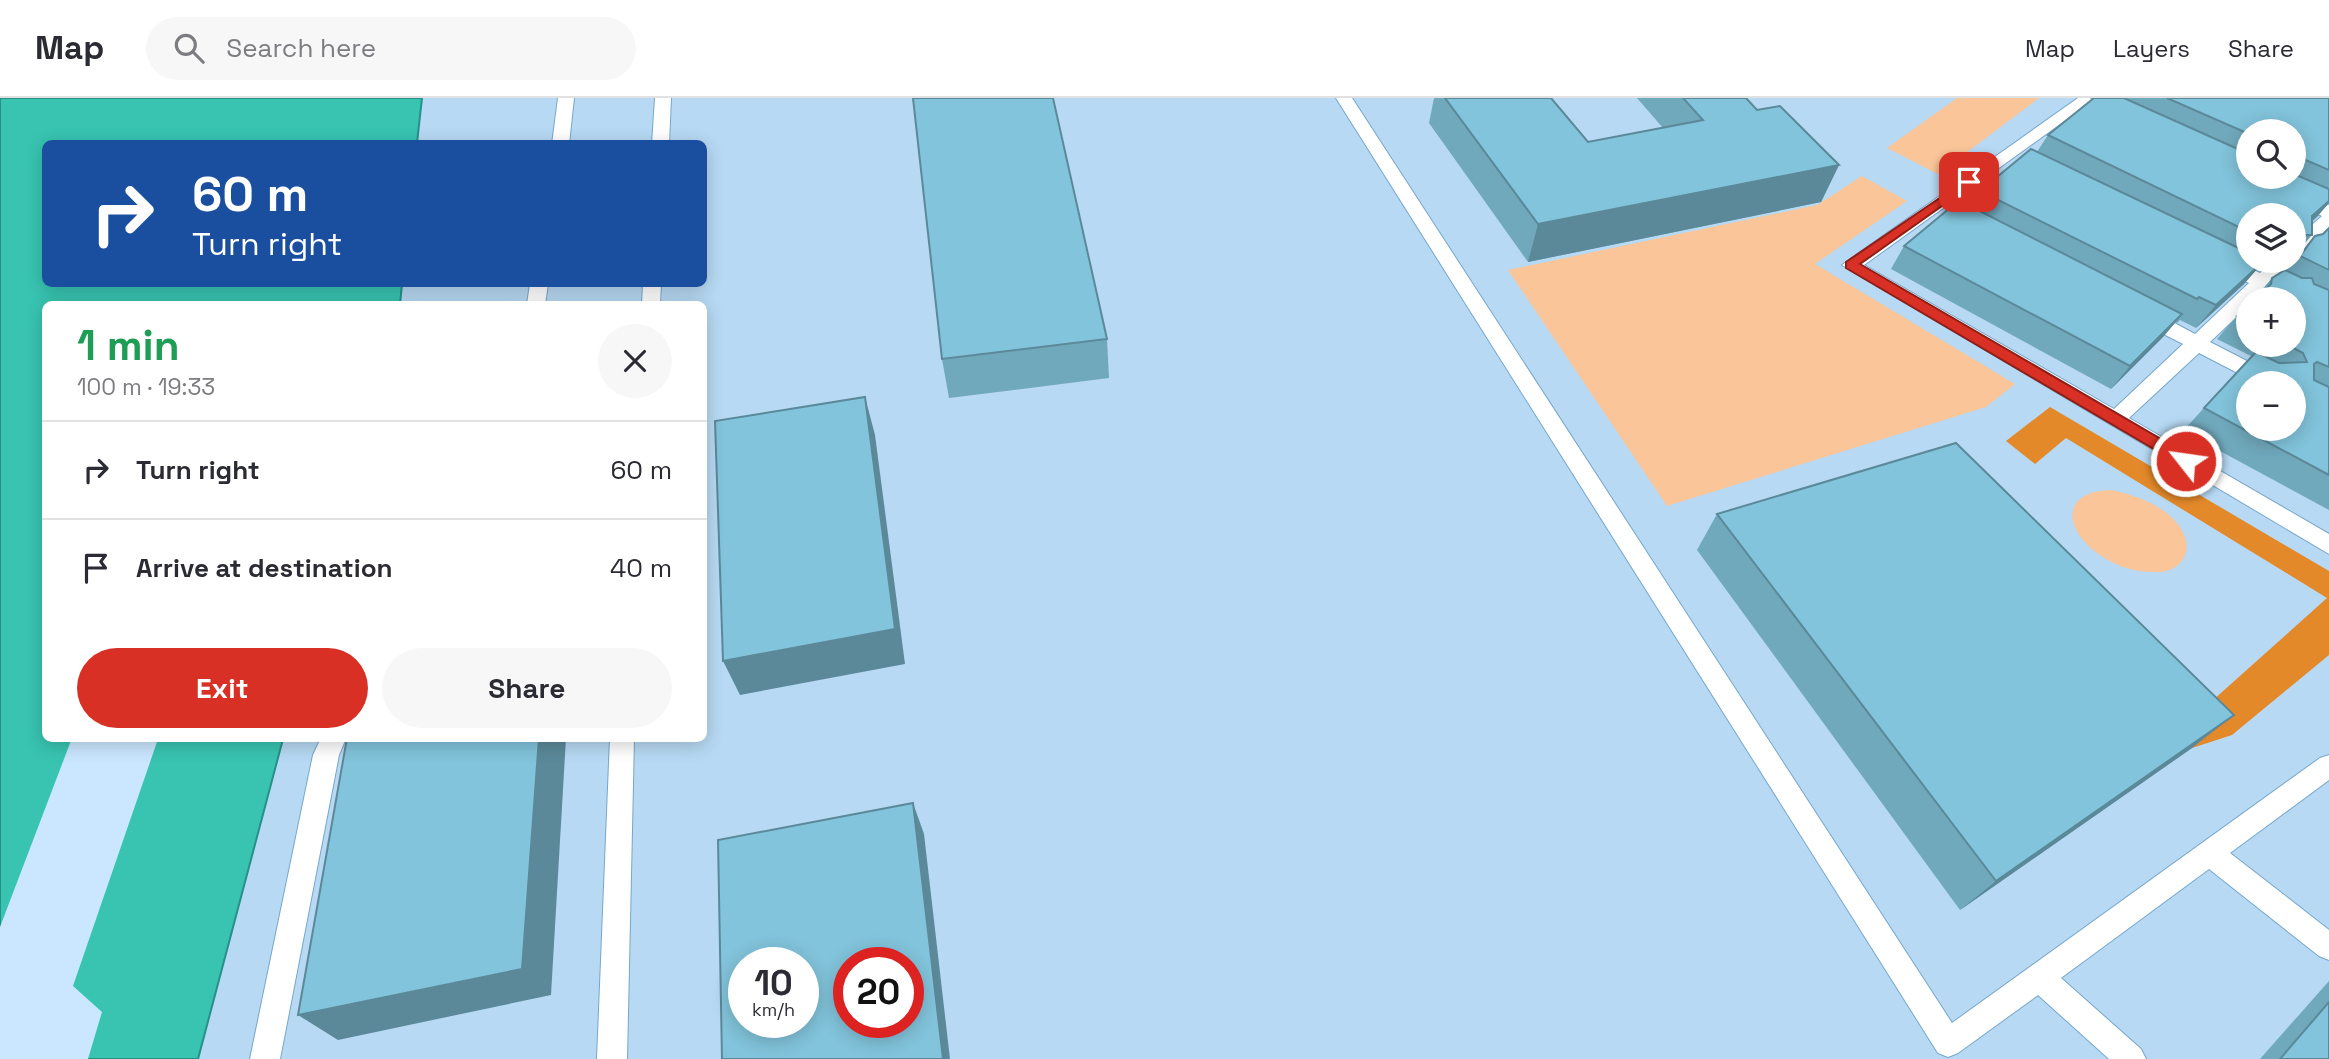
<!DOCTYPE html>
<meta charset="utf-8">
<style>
:root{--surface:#fff;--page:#f7f7f7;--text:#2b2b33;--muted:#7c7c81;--line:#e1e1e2;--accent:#d93025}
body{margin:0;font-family:"Space Grotesk",sans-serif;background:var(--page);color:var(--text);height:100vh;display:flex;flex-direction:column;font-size:26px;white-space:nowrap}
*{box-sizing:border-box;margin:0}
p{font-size:23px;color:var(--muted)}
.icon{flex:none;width:38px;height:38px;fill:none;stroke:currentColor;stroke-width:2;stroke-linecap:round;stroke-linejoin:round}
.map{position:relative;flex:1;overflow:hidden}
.panel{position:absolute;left:42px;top:203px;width:665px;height:441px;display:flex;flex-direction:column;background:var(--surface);border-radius:10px;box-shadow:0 4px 18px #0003}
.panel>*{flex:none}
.hud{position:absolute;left:42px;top:42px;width:665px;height:147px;border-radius:10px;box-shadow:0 4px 18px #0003;background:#1a4fa0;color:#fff;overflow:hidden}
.fabs{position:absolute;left:2236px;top:21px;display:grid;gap:14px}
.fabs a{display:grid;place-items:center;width:70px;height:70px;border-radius:50%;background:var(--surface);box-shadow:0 4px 18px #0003;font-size:35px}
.speed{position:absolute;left:728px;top:849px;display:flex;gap:14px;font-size:35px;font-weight:700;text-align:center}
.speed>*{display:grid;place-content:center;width:91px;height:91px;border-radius:50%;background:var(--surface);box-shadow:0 4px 18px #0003;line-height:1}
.speed small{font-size:18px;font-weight:400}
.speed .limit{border:10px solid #d22;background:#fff;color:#111}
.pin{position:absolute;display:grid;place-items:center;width:60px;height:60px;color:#fff;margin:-30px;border-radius:14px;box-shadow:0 4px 10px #0006}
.me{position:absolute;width:77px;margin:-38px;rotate:300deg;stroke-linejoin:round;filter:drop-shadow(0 0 5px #0008)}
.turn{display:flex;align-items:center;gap:24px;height:147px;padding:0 35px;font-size:32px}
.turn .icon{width:91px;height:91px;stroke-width:2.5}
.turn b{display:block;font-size:49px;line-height:60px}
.round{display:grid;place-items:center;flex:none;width:74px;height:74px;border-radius:37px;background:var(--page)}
.summary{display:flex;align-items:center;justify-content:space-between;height:119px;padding:0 35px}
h1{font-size:42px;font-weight:800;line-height:52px;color:#1e9e55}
.primary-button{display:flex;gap:14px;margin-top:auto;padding:14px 35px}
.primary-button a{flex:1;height:80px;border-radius:42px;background:var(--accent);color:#fff;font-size:28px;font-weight:800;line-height:80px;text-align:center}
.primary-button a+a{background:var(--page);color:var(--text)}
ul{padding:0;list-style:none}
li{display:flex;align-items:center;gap:21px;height:98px;padding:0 35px;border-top:2px solid var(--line)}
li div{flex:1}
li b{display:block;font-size:26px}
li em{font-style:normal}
header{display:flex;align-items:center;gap:42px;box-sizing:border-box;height:98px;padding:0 35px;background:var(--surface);border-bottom:2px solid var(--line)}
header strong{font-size:33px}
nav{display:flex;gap:38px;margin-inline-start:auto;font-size:24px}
.search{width:490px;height:63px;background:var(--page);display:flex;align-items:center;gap:18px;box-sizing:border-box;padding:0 24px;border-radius:38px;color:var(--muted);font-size:26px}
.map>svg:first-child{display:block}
.built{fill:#b7d9f3;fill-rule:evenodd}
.green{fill:#fac598}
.forest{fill:#e3892a}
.water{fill:#38c4b1;stroke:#289087;stroke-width:2}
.pier{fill:#cae7ff}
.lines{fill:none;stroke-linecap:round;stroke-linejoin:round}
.service-casing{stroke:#77a7cb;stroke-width:2}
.service{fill:#fff;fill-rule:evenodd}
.wall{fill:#70a9bc;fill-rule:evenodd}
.shaded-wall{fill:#5b8999}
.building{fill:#82c4db;stroke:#5b8999;stroke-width:2;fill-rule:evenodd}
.route{fill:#d93025;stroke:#8d1f18;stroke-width:2}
</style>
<header>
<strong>Map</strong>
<div class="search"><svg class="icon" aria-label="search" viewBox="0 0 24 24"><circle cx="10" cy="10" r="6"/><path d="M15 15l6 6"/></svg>Search here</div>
<nav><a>Map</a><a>Layers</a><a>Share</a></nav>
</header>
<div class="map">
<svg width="2329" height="961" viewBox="0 0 2329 961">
<rect width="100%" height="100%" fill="#cae7ff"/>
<path class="built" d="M422 0H2329V961H198L283 641 704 640V206H400L402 186H704V46L417 45ZM2249 33H2294V79H2249ZM2249 117H2294V163H2249ZM2249 201H2294V247H2249ZM2249 285H2294V331H2249ZM744 864H803V924H744ZM849 864H908V924H849Z"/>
<g class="green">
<path d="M1957 0H2039L1938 76 1887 50Z"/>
<path d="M1862 78 1907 103 1815 166 2015 286 1986 309 1667 408 1508 172 1817 107Z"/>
<path d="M2111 392C2135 397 2161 406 2177 425 2197 449 2184 476 2153 474 2136 474 2118 469 2103 459 2066 436 2056 394 2111 392Z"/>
</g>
<path class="forest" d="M2050 309 2329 473V557L2232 637 2192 650 1942 386 2203 611 2327 500 2066 340 2035 366 2006 343Z"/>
<path class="water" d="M0 0H422L417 45 46 46V186H402L400 206H46V640L283 641 198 961H0Z"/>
<path class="pier" d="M72 640 158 641 73 888 102 914 88 961H0V829Z"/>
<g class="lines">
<g class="service-casing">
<g id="service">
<path d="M558 0H574L569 46H552Z"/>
<path d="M655 0H671L669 46H652Z"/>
<path d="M1336 0H1352L1952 925 2320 660 2329 657V682L2230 755 2329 832V862L2319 858 2209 771 2061 880 2141 951 2146 961H2109L2038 897 1958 955 1948 959 1938 955Z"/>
<path d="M2078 0H2090L2092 3 1864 167 2114 311 2183 246 2136 222 2133 217 2136 212H2150L2195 236 2249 185 2218 170 2216 166 2218 162H2232L2260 175 2273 163H2293L2275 182 2329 208V222L2294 207V201H2282L2264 192 2255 201H2249V207L2210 244 2280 280 2283 285H2257L2199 255 2129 320 2329 436V456L1842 167Z"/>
<path d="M2249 74V79H2266L2329 107V131L2301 157 2294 159V143L2322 118 2246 83 2243 79Z"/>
<path d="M530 186H548L545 206H527Z"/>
<path d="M643 186H661L660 206H642Z"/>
<path d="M321 640H346L339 657 280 961H250L313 657Z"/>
<path d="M610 640H634L627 961H597Z"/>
</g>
</g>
<use href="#service" class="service"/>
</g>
<g class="wall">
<path d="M1434 0H1551L1588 44 1663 30 1637 0H1746L1757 12 1839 67 1821 104 1528 164 1429 25Z"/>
<path d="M2094 0H2329V105L2312 123V137L2294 158V117H2249V163H2270L2260 172 2257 171 2244 186 2196 230 2180 222 2177 225 2176 224 2163 239 2111 291 1891 171 1904 148 1961 108H1970L1980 93 2037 54 2048 37ZM2249 33H2294V79H2249Z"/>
<path d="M2329 130V412L2183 333 2251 258 2217 241 2237 218 2249 207V247H2294V201H2254L2272 180 2286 172 2315 138 2323 136Z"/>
<path d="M1107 241 1109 280 949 300 942 261Z"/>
<path d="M1717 416 2192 650 1960 812 1697 452Z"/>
<path d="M2329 883V961H2260Z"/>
</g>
<g class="shaded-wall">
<path d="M1839 67 1821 104 1528 164 1538 126Z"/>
<path d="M2329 103V105L2317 119 2297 137 2312 118Z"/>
<path d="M2264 163 2244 186 2196 230 2216 207Z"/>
<path d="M2182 216 2163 239 2111 291 2130 268Z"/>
<path d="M865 299 875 337 905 566 740 597 723 563Z"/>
<path d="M2234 617 2192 650 1960 812 1996 783Z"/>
<path d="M539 640H566L551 897 338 942 298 917Z"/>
<path d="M913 705 924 736 950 961H943Z"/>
</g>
<g class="building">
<path d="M913 0H1053L1107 241 942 261Z"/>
<path d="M1445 0H1551L1588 44 1703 22 1683 0H1746L1757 12 1780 8 1839 67 1538 126Z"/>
<path d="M2094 0H2124L2249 56V79H2294V76L2329 91V103L2312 118V137H2294V117H2249V134L2048 37Z"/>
<path d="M2167 0H2329V72L2294 57V33H2249V36Z"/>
<path d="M2031 51 2249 155V163H2264L2216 207 2199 199 2197 201 1980 93Z"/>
<path d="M1956 105 1961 108 1964 105 2182 216 2130 268 1904 148Z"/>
<path d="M2329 130V172L2300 158 2315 138 2323 136Z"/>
<path d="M2285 172 2302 180H2312L2314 186 2329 192V269L2317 264 2314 266V282L2329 289V377L2204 310 2256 254 2279 265 2307 264 2303 255 2288 247H2294V201H2255L2271 186 2272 180ZM2249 285H2294V331H2249Z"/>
<path d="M2249 207V223L2237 218Z"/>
<path d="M865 299 895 531 723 563 715 323Z"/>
<path d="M1956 345 2234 617 1996 783 1717 416Z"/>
<path d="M347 640H539L522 871 298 917Z"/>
<path d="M913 705 943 961H722L718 742ZM744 864H803V924H744ZM849 864H908V924H849Z"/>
<path d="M2329 904V961H2280Z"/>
</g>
<path class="route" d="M1969 80 1975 84 1973 86 1860 166 2192 359V367H2181L1846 170V164Z"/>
</svg>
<div class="fabs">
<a><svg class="icon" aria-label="search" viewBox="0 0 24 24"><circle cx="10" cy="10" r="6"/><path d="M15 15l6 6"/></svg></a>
<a><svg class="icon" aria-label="layers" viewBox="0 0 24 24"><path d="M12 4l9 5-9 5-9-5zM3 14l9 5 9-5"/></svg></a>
<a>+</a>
<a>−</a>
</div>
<div class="speed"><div>10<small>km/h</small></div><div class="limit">20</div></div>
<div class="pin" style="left:1969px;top:84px;background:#d93025"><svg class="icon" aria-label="arrive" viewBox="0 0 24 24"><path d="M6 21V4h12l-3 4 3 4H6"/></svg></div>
<svg class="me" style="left:2186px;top:363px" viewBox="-20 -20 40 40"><circle r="17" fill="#d93025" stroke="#fff" stroke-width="3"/><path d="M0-11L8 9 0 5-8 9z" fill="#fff"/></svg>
<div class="hud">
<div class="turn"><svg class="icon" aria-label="right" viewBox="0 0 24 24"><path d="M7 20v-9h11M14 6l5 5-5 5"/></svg><div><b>60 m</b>Turn right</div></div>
</div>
<section class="panel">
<div class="summary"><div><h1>1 min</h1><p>100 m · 19:33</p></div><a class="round"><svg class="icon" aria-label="close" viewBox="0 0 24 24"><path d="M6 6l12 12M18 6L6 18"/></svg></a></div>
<ul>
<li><svg class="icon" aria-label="right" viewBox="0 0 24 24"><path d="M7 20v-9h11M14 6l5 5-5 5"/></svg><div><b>Turn right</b></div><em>60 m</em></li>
<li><svg class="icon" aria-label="arrive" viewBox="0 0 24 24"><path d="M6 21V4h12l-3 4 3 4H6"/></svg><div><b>Arrive at destination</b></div><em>40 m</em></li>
</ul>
<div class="primary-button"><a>Exit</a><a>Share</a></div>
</section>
</div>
